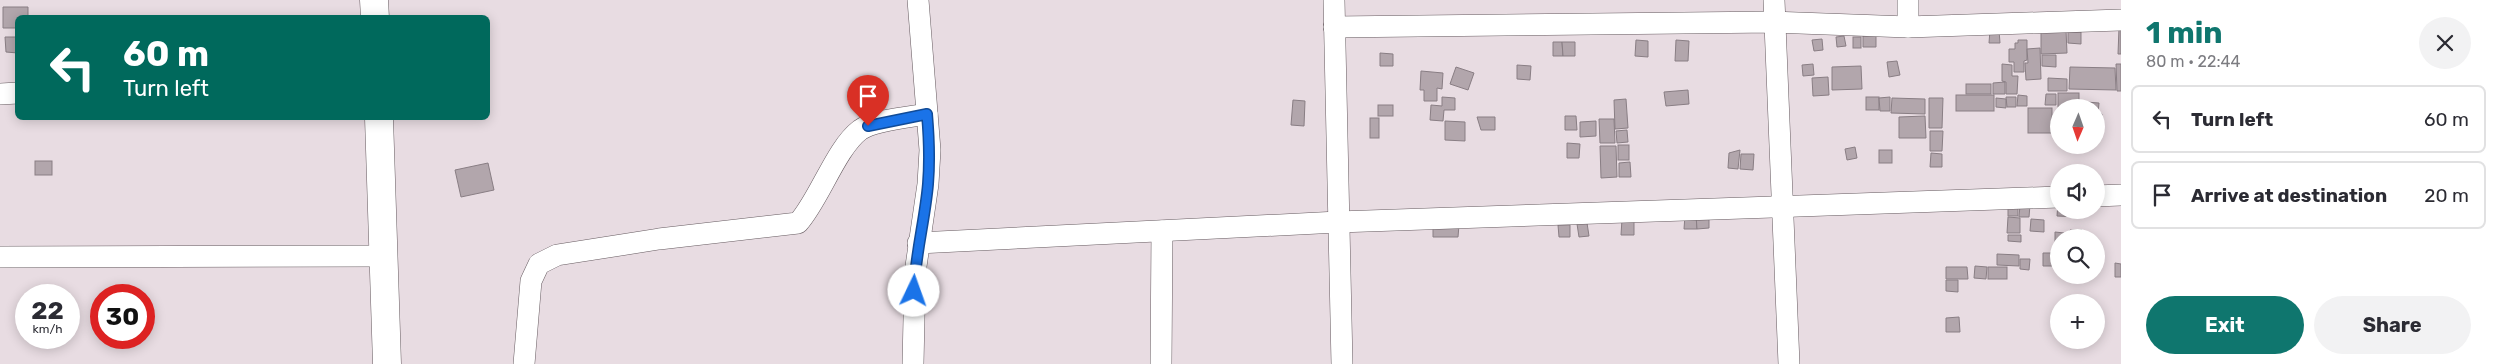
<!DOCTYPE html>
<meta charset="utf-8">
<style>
:root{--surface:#fff;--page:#f2f2f3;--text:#2b2b33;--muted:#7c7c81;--line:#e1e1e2;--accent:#0f766e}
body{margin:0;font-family:Rubik,sans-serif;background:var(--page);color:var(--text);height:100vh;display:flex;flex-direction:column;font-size:19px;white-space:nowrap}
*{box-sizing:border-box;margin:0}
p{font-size:16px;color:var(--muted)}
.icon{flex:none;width:28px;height:28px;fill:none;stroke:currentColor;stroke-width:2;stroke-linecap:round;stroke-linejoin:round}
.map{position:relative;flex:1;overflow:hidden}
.side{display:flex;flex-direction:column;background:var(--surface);width:375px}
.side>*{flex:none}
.banner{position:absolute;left:15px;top:15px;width:475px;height:105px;border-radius:8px;box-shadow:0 2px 12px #0003;background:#00695c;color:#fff;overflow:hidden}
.needle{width:32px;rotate:182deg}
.controls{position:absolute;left:2050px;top:99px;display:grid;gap:10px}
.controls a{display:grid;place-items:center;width:55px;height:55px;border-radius:50%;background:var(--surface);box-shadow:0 2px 12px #0003;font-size:25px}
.speed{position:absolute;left:15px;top:284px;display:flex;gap:10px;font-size:25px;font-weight:700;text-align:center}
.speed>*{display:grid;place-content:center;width:65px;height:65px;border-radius:50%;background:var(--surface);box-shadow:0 2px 12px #0003;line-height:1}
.speed small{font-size:12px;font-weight:400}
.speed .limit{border:8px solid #d22;background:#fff;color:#111}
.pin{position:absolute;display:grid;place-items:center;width:42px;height:42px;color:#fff;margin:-51px -21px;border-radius:50% 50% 50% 0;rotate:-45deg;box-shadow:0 0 5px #0007}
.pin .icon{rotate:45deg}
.me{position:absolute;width:55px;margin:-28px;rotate:3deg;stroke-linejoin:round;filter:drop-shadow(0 0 4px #0008)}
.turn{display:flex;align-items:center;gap:18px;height:105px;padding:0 25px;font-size:22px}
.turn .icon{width:65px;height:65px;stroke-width:2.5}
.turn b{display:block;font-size:35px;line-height:42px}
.round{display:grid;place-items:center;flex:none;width:52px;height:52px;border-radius:26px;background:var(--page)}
.headline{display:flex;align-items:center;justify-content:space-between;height:85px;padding:0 25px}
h1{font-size:30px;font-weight:700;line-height:38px;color:var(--accent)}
.cta{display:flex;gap:10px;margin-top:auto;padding:10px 25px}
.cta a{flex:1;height:58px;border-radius:30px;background:var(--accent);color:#fff;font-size:20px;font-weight:700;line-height:58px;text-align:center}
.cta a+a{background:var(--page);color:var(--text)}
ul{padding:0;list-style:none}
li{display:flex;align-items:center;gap:15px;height:68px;margin:0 10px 8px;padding:0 15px;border:2px solid var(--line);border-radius:8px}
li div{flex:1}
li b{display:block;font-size:19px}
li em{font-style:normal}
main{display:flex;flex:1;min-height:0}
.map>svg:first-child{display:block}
.building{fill:#b2a6ac;stroke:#897e84}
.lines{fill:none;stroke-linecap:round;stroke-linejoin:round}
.street-casing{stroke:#665b60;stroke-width:22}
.secondary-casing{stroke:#665b60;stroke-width:29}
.street{stroke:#fff;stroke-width:21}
.secondary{stroke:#fff;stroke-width:28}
.route-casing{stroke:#114b97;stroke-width:12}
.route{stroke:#1a73e8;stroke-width:9}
</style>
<main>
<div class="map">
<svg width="2121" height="364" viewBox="0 0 2121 364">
<rect width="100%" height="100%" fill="#e8dce2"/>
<g class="building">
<path d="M3 7H28V18H18V28H3Z"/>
<path d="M2119 28H2121V54H2118Z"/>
<path d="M1990 30H1999L2000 43H1989Z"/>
<path d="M2041 30H2066L2067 53 2041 54Z"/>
<path d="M2068 32H2081V44L2068 43Z"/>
<path d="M1876 35V47H1863V36Z"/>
<path d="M1844 36 1846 46 1837 47 1836 37Z"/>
<path d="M5 37H18V53L6 52Z"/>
<rect x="1853" y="37" width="8" height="11"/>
<path d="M1822 39 1823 50 1814 51 1812 40Z"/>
<path d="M1636 40 1648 41V57L1635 56Z"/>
<path d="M1676 40 1689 41 1688 61H1675Z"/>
<path d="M2018 40H2027V60L2024 61V72H2014V62H2009V49H2015V43H2018Z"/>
<path d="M1553 42H1562L1563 56H1553Z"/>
<path d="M1562 42H1575V56H1563Z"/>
<path d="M2040 48 2041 79 2026 80 2025 63H2028L2027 49Z"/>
<path d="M1380 53 1393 54V66H1380Z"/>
<path d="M2042 55H2056V67L2042 66Z"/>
<path d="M1897 61 1900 75 1889 77 1887 62Z"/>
<path d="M1813 64 1814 75 1803 76 1802 65Z"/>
<path d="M2002 64 2012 65V76H2018L2017 94H2006V82L2002 81Z"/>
<path d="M2116 64H2121V91H2117Z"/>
<path d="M1517 65 1531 66 1530 80 1517 79Z"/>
<path d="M1861 66 1862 89 1832 90V67Z"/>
<path d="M1456 67 1474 73 1468 90 1450 84Z"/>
<path d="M2070 67 2115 68 2116 90 2069 89Z"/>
<path d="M1421 71 1443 73 1442 89 1437 88V101H1424V90H1420Z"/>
<path d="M1828 77 1829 95 1813 96 1812 78Z"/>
<path d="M2048 78 2067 79V91H2048Z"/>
<path d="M2005 82V94H1993V83Z"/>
<rect x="1966" y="84" width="25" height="10"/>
<path d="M1688 90 1689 104 1666 106 1664 92Z"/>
<rect x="2058" y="93" width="21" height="14"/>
<path d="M2046 94H2056V105H2045Z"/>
<rect x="1956" y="95" width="38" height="16"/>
<path d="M2018 95 2027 96V106H2017Z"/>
<path d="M1442 97 1455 98V110H1444L1443 121 1430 120 1431 105 1442 106Z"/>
<rect x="1866" y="97" width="13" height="13"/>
<path d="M1890 97V111H1880L1879 98Z"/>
<path d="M2006 97H2016V107H2007Z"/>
<path d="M1892 98 1925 99V114L1891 113Z"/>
<path d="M1929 98H1943L1942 128H1929Z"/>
<path d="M1996 98 2006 99V108L1996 107Z"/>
<path d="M1626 99 1628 128 1615 129 1614 100Z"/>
<path d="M1293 100 1305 101 1304 126 1291 125Z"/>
<path d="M2086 102 2099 103 2098 114H2102L2101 128H2096V108H2086Z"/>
<rect x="1378" y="105" width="15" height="11"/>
<rect x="2028" y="108" width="24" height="25"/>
<path d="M1565 116H1576L1577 130H1565Z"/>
<path d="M1925 116 1926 138H1899V117Z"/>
<path d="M1477 117H1495V130H1481Z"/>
<rect x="1370" y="118" width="9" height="20"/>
<path d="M1599 119H1614L1615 143H1600Z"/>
<path d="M1445 121 1465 122V141L1445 140Z"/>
<path d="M1596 121V136L1580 137V122Z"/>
<path d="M1627 130 1628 142 1617 143 1616 131Z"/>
<path d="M1930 131H1943L1942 151H1930Z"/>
<path d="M1567 143 1580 144 1579 158H1567Z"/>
<rect x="1618" y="145" width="11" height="15"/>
<path d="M1600 146H1616L1617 177 1601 178Z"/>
<path d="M1855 147 1857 158 1847 160 1845 149Z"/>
<path d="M1740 150 1738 169 1728 168 1729 153Z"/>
<rect x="1879" y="150" width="13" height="13"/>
<path d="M1931 153 1942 154V167H1930Z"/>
<path d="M1741 154H1754L1753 170 1740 169Z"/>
<rect x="35" y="161" width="17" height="14"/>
<path d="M1630 162 1631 177H1619V163Z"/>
<path d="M488 163 494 190 461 197 455 170Z"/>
<path d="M2058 203 2059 210H2081V217L2057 216Z"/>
<rect x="2008" y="204" width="10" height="12"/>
<path d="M2020 205H2030L2029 217H2019Z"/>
<path d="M1685 215H1696L1697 229H1684Z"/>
<path d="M1696 215H1709V228L1697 229Z"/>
<path d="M2008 217 2020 218V233H2007Z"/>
<path d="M1622 219H1634V235H1621Z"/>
<path d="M2031 219 2044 220V232L2030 231Z"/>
<path d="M1587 223 1589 236 1579 237 1577 224Z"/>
<path d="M1433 225H1459L1458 237H1433Z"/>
<path d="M1558 225H1570V237H1559Z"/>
<path d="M2070 230H2082L2081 238H2070Z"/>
<path d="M2055 232 2064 233V238H2059V244H2055Z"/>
<path d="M2008 235H2021V242L2008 241Z"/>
<path d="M2043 253H2056L2055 266H2043Z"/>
<path d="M1997 254 2019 255V266L1997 265Z"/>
<path d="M2020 259H2030L2029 270 2020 269Z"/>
<path d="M2115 263 2121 264V277H2115Z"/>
<path d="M1975 266 1987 267 1986 279 1974 278Z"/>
<path d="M1946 267H1967L1968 279H1946Z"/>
<rect x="1988" y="267" width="19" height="12"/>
<path d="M2071 275H2082V278L2071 277Z"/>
<path d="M1946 280H1958V292L1946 291Z"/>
<path d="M1959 317 1960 332H1946V318Z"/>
</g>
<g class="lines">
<g class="street-casing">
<g id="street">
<path d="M1334 0 1342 364"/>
<path d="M1774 0 1789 364"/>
<path d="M1334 27 1774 22 1908 27 2121 20"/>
<path d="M1908 27V0"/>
<path d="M0 94 18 93"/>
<path d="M2096 196 2121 195"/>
<path d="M918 243 1338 222 2059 197"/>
<path d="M0 257 384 256"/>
<path d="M524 364 531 281 539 264 557 255 659 239 798 223C819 200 836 148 860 130 874 120 909 117 927 114"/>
<path d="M913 364 915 273 928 184 930 150 918 0"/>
<path d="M1161 364 1162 231"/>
</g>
</g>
<g class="secondary-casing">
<g id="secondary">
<path d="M374 0 375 18"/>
<path d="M379 118 387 364"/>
</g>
</g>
<use href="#street" class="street"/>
<use href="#secondary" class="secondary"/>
</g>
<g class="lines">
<g class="route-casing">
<path id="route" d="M868 126 927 114C929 137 930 160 928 184 925 220 915 255 914 291"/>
</g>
<use href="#route" class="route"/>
</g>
</svg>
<div class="controls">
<a><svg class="needle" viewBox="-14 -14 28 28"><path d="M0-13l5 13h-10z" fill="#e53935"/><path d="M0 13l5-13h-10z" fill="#7c7c81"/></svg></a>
<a><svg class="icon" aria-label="sound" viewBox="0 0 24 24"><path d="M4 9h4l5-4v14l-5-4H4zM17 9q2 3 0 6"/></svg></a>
<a><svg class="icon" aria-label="search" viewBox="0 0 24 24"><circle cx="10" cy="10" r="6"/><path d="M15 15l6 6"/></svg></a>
<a>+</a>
</div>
<div class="speed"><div>22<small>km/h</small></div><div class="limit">30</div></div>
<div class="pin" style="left:868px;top:126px;background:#d93025"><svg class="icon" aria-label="arrive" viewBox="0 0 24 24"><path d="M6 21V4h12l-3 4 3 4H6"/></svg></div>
<svg class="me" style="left:914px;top:291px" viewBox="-20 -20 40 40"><circle r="19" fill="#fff"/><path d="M0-13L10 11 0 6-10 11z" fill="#1a73e8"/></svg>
<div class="banner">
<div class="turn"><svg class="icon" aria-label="left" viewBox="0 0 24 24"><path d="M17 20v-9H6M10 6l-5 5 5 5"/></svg><div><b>60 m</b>Turn left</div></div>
</div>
</div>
<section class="side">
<div class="headline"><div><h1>1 min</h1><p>80 m · 22:44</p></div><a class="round"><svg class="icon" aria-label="close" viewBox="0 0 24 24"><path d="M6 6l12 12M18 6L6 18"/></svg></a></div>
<ul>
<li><svg class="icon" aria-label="left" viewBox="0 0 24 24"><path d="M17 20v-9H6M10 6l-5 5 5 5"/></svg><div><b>Turn left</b></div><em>60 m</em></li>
<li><svg class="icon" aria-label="arrive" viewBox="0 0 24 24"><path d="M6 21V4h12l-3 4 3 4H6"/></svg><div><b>Arrive at destination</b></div><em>20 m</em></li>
</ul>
<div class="cta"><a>Exit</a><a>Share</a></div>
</section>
</main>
